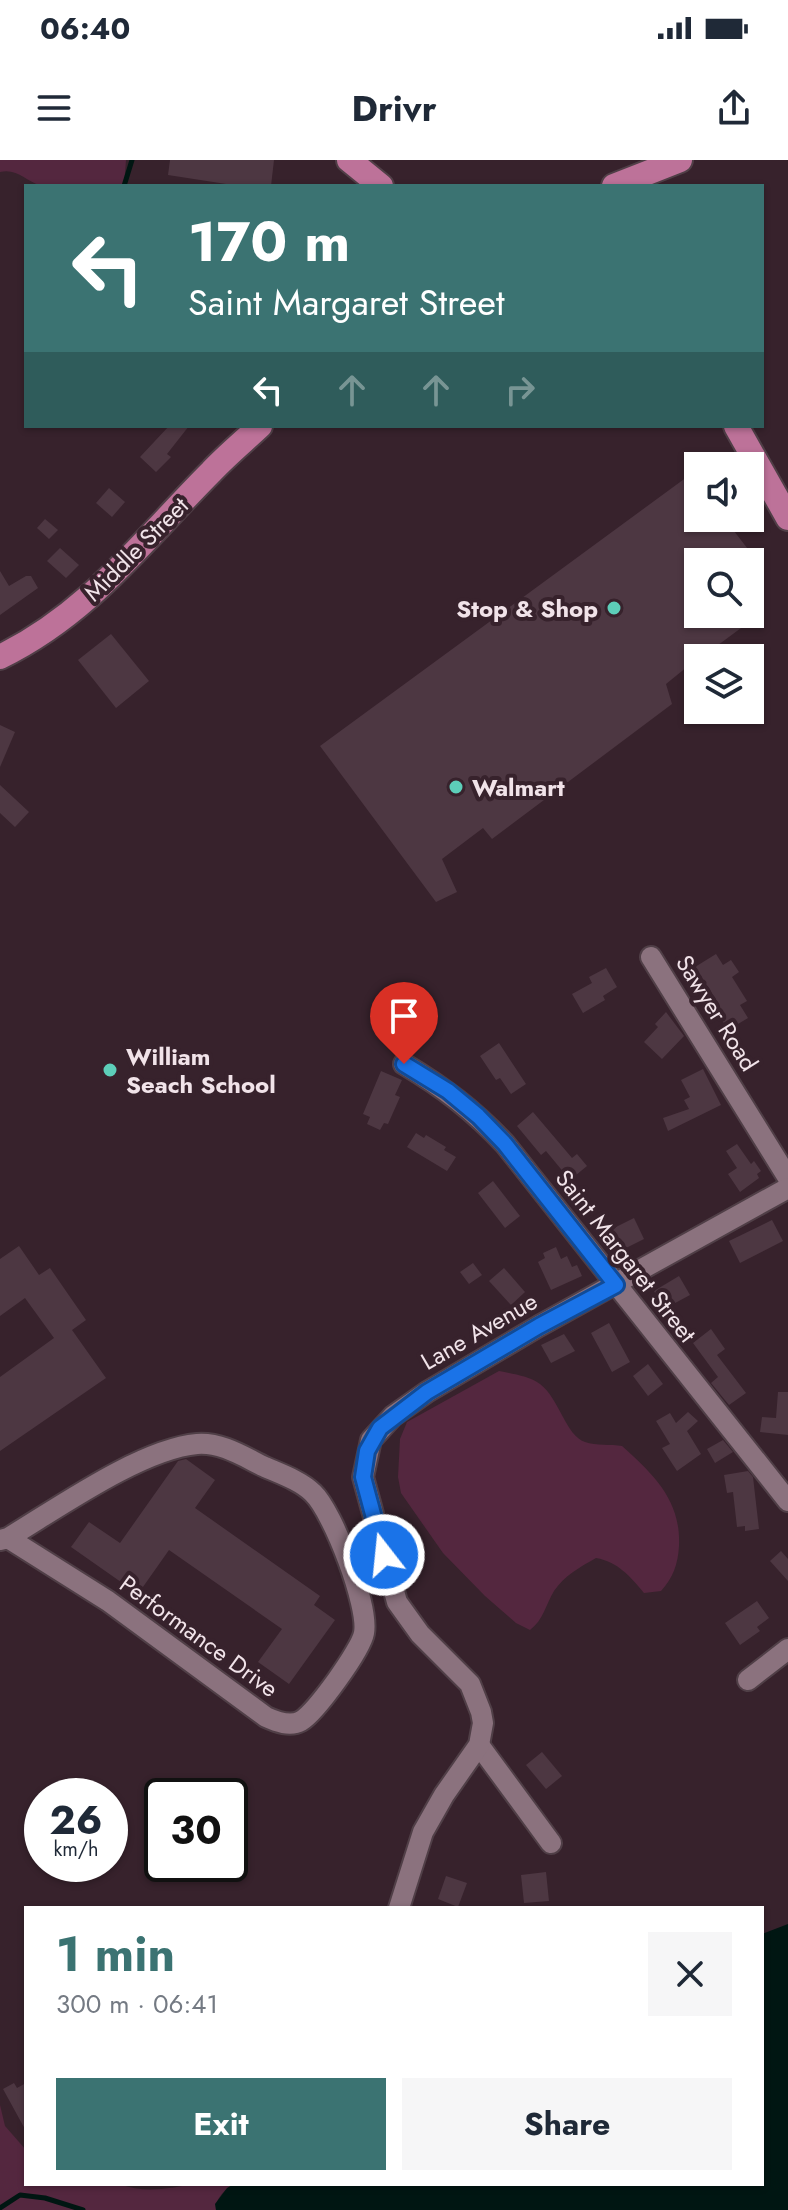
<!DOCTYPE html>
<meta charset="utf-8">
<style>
:root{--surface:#fff;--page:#f6f6f7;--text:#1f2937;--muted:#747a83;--accent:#3b7372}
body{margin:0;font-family:Jost,sans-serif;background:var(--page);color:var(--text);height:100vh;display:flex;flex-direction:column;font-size:30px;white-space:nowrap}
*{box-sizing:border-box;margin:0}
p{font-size:26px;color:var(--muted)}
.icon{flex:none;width:44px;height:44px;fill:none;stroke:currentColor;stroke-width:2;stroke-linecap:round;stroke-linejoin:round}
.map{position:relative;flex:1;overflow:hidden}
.drawer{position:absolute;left:24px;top:1746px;width:740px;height:280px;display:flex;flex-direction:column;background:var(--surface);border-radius:0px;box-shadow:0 2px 6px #0004}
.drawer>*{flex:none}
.hud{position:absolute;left:24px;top:24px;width:740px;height:244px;border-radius:0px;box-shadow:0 2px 6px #0004;background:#3b7372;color:#fff;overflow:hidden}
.buttons{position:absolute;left:684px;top:292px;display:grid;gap:16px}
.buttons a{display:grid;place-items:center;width:80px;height:80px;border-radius:0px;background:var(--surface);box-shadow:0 2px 6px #0004;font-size:40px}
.speed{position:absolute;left:24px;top:1618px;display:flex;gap:16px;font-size:40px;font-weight:700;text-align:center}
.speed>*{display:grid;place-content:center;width:104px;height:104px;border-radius:50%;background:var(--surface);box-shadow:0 2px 6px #0004;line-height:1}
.speed small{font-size:20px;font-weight:400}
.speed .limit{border:4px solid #111;border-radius:12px;background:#fff;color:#111}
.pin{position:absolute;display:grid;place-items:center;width:68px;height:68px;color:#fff;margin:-82px -34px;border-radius:50% 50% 50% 0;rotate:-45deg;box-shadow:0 0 8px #0007}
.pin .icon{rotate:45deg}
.me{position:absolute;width:88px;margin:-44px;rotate:344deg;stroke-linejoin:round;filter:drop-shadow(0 0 6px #0008)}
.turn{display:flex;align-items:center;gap:28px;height:168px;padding:0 32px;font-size:36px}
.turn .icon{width:104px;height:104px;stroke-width:2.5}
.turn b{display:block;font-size:56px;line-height:68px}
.lanes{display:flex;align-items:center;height:76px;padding:0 32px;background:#0003;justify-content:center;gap:40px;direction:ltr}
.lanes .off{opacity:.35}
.round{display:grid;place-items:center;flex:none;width:84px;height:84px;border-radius:0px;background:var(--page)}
.headline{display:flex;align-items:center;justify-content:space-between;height:136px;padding:0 32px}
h1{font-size:48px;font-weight:700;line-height:60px;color:var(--accent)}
.action{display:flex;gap:16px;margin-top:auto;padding:16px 32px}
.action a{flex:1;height:92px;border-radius:0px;background:var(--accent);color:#fff;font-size:32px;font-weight:700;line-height:92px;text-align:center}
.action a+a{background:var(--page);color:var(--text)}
.status{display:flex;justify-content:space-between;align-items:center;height:56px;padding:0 40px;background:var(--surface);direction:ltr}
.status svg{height:22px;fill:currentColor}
header{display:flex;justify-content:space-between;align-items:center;height:104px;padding:0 32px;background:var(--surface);font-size:36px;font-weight:700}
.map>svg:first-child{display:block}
.green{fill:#54273f}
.water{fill:#001612}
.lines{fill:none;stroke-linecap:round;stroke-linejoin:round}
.stream{stroke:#001612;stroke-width:5}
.building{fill:#4d3742}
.minor-casing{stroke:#503f47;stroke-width:24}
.major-casing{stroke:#503f47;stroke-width:28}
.minor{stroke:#8b727e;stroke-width:20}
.major{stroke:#bd7299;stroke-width:24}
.route-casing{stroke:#114b97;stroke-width:20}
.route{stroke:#1a73e8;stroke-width:14}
.poi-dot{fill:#5dceb9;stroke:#37222c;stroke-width:3}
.labels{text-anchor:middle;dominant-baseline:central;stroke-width:8;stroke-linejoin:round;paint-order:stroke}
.street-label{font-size:24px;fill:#f1e3e9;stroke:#37222c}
.poi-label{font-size:24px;font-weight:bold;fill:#f1e3e9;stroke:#37222c;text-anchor:start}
</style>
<div class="status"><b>06:40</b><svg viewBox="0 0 49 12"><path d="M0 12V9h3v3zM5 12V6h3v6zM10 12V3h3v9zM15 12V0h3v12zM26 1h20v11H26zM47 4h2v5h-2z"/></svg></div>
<header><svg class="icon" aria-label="menu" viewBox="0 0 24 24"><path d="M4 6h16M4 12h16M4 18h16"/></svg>Drivr<svg class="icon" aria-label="share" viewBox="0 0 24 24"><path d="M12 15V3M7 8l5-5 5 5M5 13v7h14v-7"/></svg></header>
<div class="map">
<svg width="788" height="2050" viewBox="0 0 788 2050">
<rect width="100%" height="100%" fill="#37222c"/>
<g class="green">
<path d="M0 0H126L124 26C108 26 53 30 41 26 26 21 17 8 0 12Z"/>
<path d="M499 1211C513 1214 529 1216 540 1224 559 1238 566 1276 585 1282 596 1286 611 1284 622 1286 654 1315 681 1340 679 1386 678 1404 673 1418 661 1431L644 1433C630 1416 618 1402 596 1398 580 1407 564 1416 554 1431 545 1446 544 1459 530 1470L516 1463 485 1436 443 1393 401 1333 398 1317 400 1279 407 1262Z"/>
<path d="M0 1945 5 1966 26 1990V2024H119C146 2034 169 2028 195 2024 208 2022 222 2024 234 2024 225 2029 215 2039 216 2050H0Z"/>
</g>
<path class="water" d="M788 1764V2050H216L215 2044 227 2028 234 2024H762V1774Z"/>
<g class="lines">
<g class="stream">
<path d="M124 26 132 0"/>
<path d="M0 2048 20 2035 45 2038 83 2050"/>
</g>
</g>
<g class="building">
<path d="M170 0H274L271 26H239L168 15Z"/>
<path d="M169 266H189L167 294 171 297 156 312 140 297Z"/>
<path d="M691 314 698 323V358H724L764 410 757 449H750V402H698V454H760L714 488 718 498H698L666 524 672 544 492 679 483 668 442 699 457 732 436 742 320 586Z"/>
<path d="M109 328 125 342 112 357 96 343Z"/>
<path d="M45 359 58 370 49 379 37 368Z"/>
<path d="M60 388 79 405 66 418 47 401Z"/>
<path d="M0 411 9 426 26 416H31L38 428 0 455Z"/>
<path d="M111 474 149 521 116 548 78 500Z"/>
<path d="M0 565 15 572 0 607Z"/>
<path d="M0 625 29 652 15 667 0 653Z"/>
<path d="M716 794 723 805 731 800 739 812 732 817 747 841 740 845 748 858 728 870 714 847 719 844 695 807Z"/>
<path d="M606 808 617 827 603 836 605 840 583 853 572 834 592 823 589 817Z"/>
<path d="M666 852 684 876 662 899 644 882 658 867 655 864Z"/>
<path d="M499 883 526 924 511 934 500 918 496 920 480 896Z"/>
<path d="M703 909 721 945 668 971 663 958 689 949 684 940 690 937 681 920Z"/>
<path d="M381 911 402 920 395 935 400 937 388 964 384 963 380 970 367 964 370 957 363 954Z"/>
<path d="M533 952 572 998 577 994 587 1006 570 1020 546 991 541 995 517 966Z"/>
<path d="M416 973 424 978 426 975 446 987 444 990 456 997 447 1011 407 987Z"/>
<path d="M737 984 751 1004 754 1001 761 1011 757 1014 759 1018 740 1032 728 1014 737 1008 726 991Z"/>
<path d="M493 1021 520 1056 505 1068 478 1033Z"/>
<path d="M634 1058 644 1079 620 1091 610 1070Z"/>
<path d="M772 1060 783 1081 740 1103 729 1081Z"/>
<path d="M19 1086 39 1115 50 1108 86 1160 72 1170 106 1218 0 1291V1217L54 1178 25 1138 0 1156V1099Z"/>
<path d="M556 1087 561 1099 567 1096 572 1107 577 1105 582 1116 551 1130 538 1102 545 1098 543 1093Z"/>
<path d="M473 1103 482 1115 469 1124 460 1112Z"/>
<path d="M504 1108 525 1132 511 1145 489 1121Z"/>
<path d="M679 1116 690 1135 664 1149 654 1131Z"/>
<path d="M609 1163 630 1202 612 1212 591 1173Z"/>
<path d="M711 1169 725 1189 717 1195 746 1233 729 1245 711 1223 718 1217 693 1183Z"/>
<path d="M564 1174 575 1191 551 1203 541 1185Z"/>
<path d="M648 1204 663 1224 648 1236 633 1216Z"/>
<path d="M778 1232H788V1275L760 1272 762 1257 776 1258Z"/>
<path d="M688 1252 698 1261 687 1271 701 1294 677 1311 662 1288 670 1284 656 1261 670 1253 676 1263Z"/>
<path d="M723 1280 733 1292 715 1303 707 1289Z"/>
<path d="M186 1299 215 1320 195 1348 320 1436 314 1445 335 1460 289 1524 258 1502 282 1469 169 1390 138 1434 71 1387 89 1362 120 1383 178 1301Z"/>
<path d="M748 1311 753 1317 759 1369 745 1371V1366L737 1367 733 1332 727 1333 724 1315Z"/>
<path d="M781 1391 788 1399V1421L770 1401Z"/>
<path d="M757 1441 769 1458 757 1467 760 1471 740 1485 725 1463Z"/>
<path d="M542 1592 562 1616 546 1629 526 1605Z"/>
<path d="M546 1712 549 1741 524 1743 521 1715Z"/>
<path d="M446 1716 467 1723 458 1747 438 1739Z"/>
<path d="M14 1923 17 1928 26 1923V1971L3 1929Z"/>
</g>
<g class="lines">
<g class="minor-casing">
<g id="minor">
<path d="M651 797 788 1018"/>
<path d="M404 904C444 928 473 950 505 984L788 1341"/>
<path d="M0 1380 8 1378C58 1348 141 1289 197 1284 222 1282 244 1297 265 1307 281 1314 301 1321 313 1333 333 1352 369 1446 364 1473 361 1490 316 1552 301 1561 290 1567 277 1562 266 1557L108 1441 8 1378"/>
<path d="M748 1520 788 1489"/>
<path d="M479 1585 551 1683"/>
<path d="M399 1748 423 1672 444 1635 479 1585 483 1563 481 1552 470 1524 420 1474 397 1442 363 1317 371 1280 393 1256 427 1232 539 1166 788 1028"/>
</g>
</g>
<g class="major-casing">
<g id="major">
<path d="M349 0 381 26"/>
<path d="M614 26 680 0"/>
<path d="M736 266 788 358"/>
<path d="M0 497C90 453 142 381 211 312 226 296 244 281 260 266"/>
</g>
</g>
<use href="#minor" class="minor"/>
<use href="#major" class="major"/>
</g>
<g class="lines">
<g class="route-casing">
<path id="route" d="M384 1395 363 1317 367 1291 380 1268 427 1232 539 1166 616 1125 505 984 478 956 448 931 404 904"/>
</g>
<use href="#route" class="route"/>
</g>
<g class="poi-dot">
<circle cx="614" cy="448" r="8"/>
<circle cx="456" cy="627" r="8"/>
<circle cx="110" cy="910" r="8"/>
</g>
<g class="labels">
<g class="street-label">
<text transform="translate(136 389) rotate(-45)">Middle Street</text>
<text transform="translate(717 853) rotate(58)">Sawyer Road</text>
<text transform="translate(626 1096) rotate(52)">Saint Margaret Street</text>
<text transform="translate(479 1171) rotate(-30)">Lane Avenue</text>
<text transform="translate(199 1476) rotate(36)">Performance Drive</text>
</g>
<g class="poi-label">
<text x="598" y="448" text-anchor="end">Stop &amp; Shop</text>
<text x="472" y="627">Walmart</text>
<text x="126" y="896">William<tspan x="126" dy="28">Seach School</tspan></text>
</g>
</g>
</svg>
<div class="buttons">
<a><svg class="icon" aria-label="sound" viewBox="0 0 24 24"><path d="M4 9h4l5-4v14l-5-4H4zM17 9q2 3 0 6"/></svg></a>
<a><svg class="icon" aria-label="search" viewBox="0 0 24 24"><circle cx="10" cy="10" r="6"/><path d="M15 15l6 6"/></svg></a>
<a><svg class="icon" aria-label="layers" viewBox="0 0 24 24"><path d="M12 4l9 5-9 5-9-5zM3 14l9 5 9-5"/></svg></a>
</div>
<div class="speed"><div>26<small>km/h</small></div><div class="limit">30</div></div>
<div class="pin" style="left:404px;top:904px;background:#d93025"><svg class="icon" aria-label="arrive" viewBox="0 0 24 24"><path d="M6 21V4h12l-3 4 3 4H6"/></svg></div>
<svg class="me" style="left:384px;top:1395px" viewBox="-20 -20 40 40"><circle r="17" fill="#1a73e8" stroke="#fff" stroke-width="3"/><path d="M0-11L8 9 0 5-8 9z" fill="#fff"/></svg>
<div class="hud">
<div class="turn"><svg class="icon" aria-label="left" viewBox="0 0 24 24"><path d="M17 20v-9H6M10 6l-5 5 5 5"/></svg><div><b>170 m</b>Saint Margaret Street</div></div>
<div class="lanes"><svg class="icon" aria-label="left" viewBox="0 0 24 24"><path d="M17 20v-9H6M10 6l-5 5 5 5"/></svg><svg class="icon off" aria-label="ahead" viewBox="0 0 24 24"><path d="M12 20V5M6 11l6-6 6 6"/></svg><svg class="icon off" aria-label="ahead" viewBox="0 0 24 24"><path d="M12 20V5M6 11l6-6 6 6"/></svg><svg class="icon off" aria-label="right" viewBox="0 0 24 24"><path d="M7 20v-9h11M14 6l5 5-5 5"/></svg></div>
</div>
<section class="drawer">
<div class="headline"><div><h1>1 min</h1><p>300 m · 06:41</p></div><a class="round"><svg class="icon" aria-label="close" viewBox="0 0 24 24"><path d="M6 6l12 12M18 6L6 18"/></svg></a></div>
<div class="action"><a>Exit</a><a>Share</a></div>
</section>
</div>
